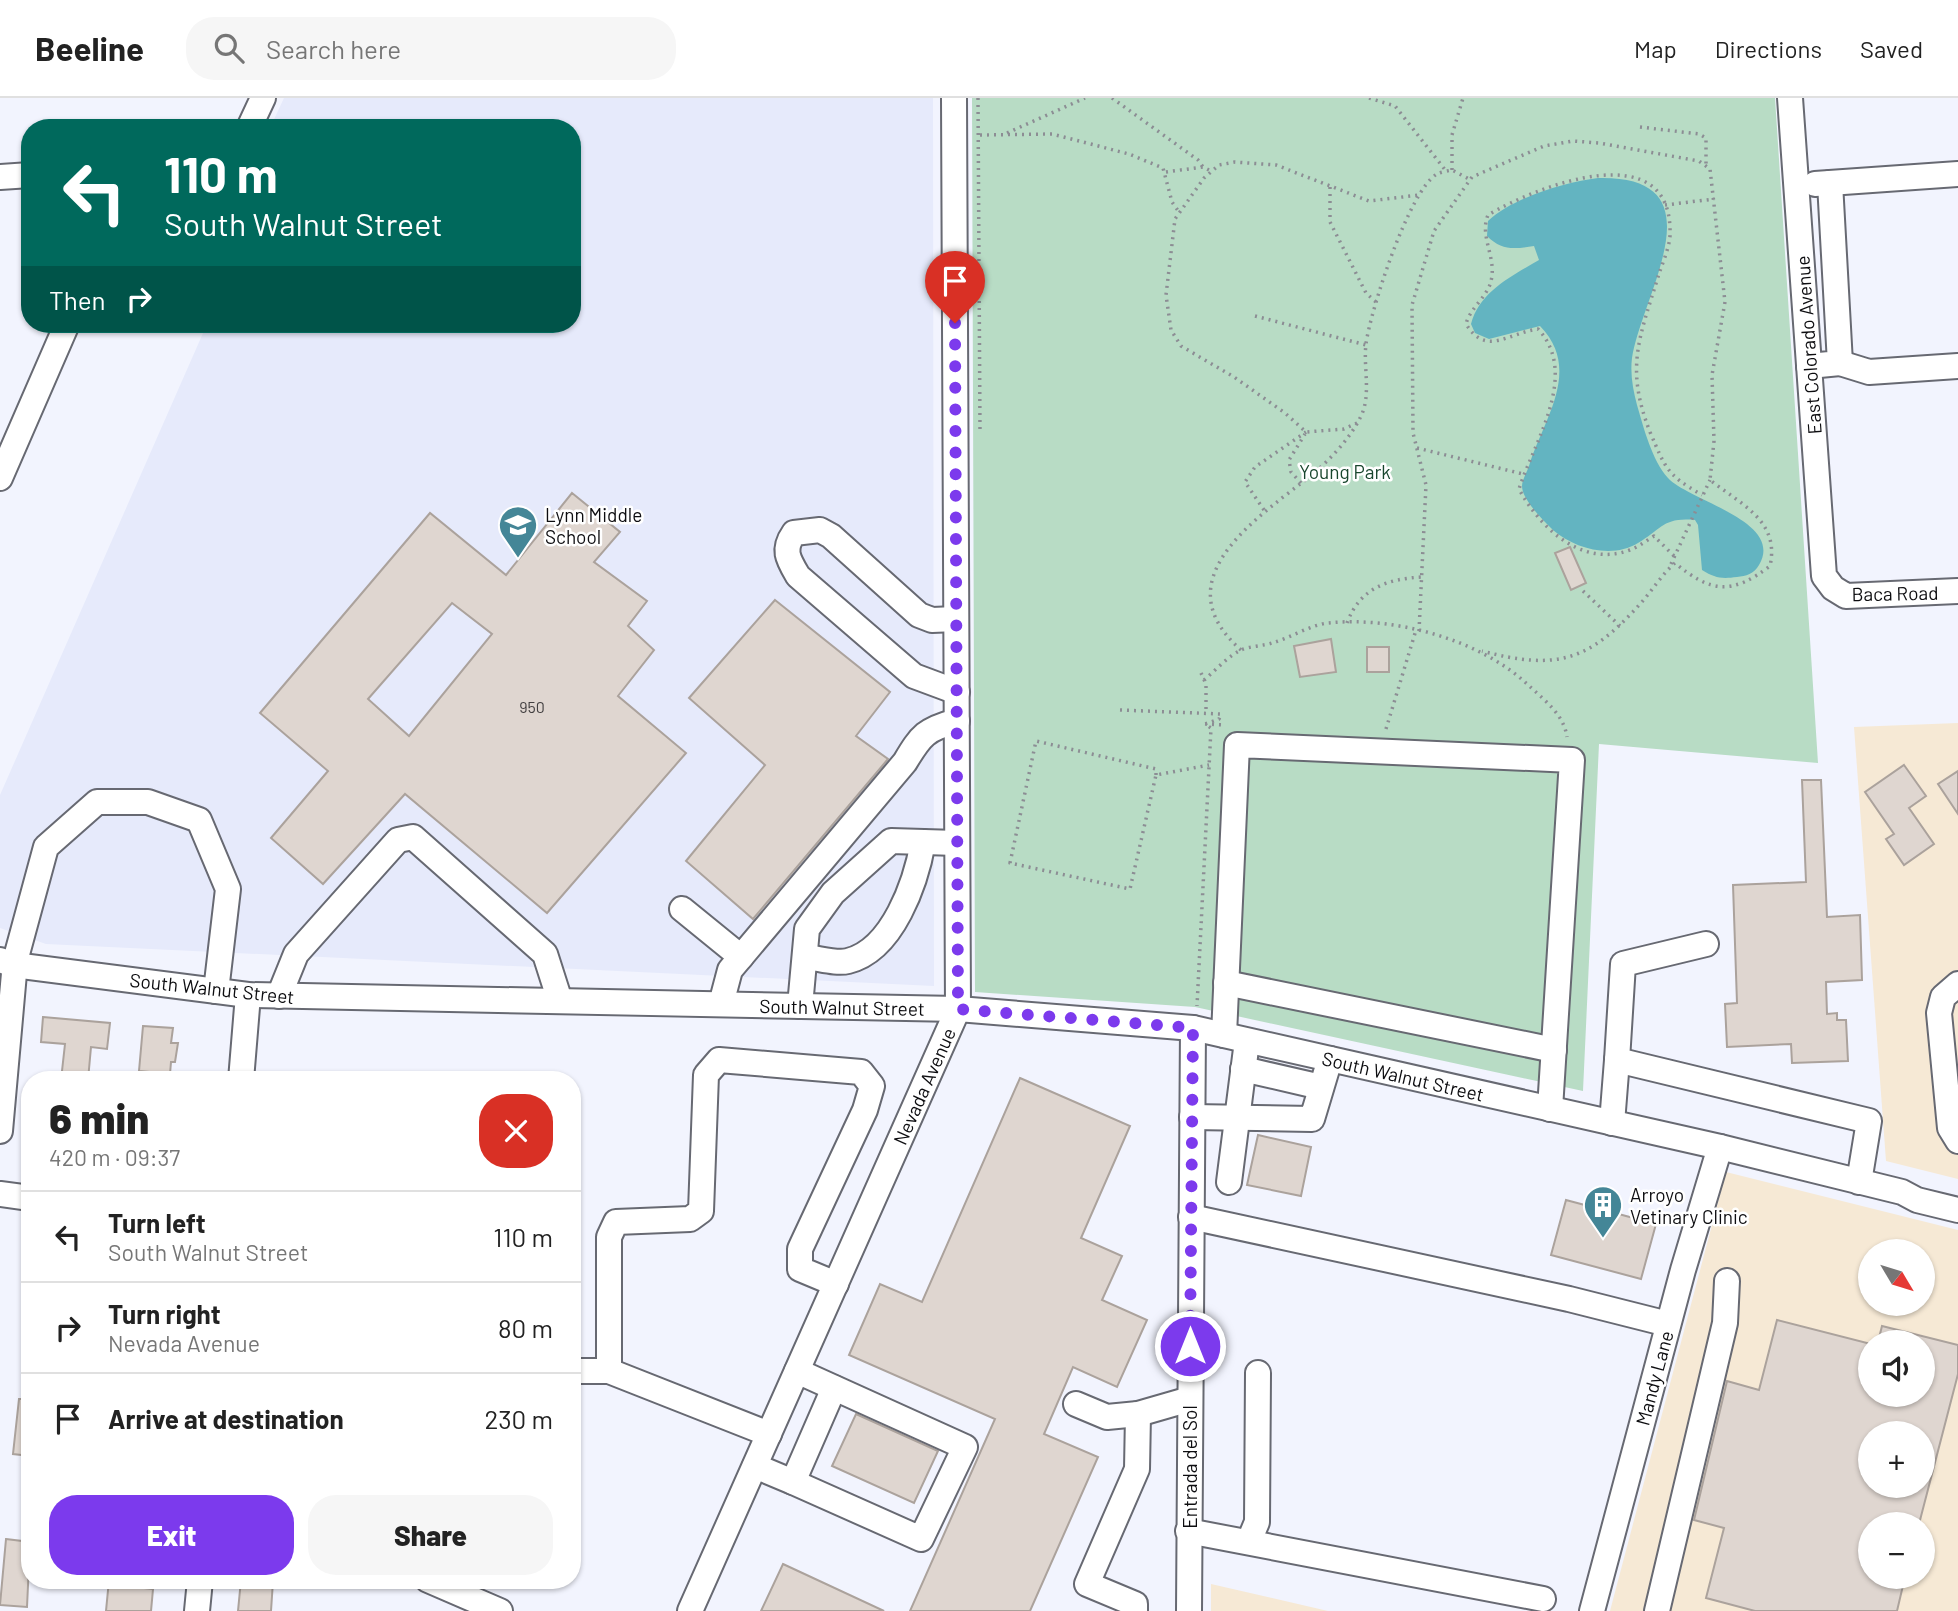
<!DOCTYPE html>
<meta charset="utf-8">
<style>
:root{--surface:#fff;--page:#f6f6f6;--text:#222;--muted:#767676;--line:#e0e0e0;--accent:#7c3aed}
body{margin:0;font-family:Barlow,sans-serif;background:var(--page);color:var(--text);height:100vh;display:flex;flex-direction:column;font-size:26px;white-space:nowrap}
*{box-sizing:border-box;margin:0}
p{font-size:23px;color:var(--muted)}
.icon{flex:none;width:38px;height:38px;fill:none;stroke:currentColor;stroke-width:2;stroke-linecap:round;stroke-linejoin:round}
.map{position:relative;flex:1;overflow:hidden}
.details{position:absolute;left:21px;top:973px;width:560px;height:518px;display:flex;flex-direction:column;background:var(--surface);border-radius:28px;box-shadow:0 2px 5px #0004}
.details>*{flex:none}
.top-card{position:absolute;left:21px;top:21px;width:560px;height:214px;border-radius:28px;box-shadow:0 2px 5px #0004;background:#00695c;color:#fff;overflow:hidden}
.needle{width:46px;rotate:128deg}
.tools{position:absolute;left:1858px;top:1141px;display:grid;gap:14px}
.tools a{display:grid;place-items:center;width:77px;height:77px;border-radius:50%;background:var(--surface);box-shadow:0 2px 5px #0004;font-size:35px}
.pin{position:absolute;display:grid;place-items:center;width:60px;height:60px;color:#fff;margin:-72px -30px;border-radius:50% 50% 50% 0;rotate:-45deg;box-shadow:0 0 7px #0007}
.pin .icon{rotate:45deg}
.me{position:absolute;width:77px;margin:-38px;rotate:0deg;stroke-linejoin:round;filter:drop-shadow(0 0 5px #0008)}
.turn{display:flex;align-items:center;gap:24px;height:147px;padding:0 28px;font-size:32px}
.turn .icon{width:91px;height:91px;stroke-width:2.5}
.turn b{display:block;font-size:49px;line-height:60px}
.then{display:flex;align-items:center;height:66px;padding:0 28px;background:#0003;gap:14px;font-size:26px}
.round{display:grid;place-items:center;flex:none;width:74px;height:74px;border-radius:28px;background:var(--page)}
.overview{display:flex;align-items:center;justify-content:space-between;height:119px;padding:0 28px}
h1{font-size:42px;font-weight:800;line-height:52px}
.button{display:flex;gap:14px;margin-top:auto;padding:14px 28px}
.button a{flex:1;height:80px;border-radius:28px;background:var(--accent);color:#fff;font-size:28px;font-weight:800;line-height:80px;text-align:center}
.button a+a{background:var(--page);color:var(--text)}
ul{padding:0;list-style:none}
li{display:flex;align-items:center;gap:21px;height:91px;padding:0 28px;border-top:2px solid var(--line)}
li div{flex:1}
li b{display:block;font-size:26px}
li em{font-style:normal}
header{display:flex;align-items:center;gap:42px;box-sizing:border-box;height:98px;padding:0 35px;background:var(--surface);border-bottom:2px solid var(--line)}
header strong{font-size:33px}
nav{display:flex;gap:38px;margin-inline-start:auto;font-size:24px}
.search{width:490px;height:63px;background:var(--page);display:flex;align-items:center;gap:18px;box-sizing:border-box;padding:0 24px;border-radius:28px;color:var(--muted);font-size:26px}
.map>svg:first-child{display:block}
.commercial{fill:#f6e9d5;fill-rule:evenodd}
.built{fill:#e6eafb}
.green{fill:#b8dcc5}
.water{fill:#63b4c1}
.building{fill:#dfd6d0;stroke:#aba29c;stroke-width:2;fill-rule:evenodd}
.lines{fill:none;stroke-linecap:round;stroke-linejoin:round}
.minor-casing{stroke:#676972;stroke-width:28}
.path{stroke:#8c8d94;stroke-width:3.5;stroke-dasharray:2 5;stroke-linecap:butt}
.minor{stroke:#fff;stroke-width:24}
.route{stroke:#7c3aed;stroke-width:12;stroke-dasharray:0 21.6}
.labels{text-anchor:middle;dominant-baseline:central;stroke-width:5;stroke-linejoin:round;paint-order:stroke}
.number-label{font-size:16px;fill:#423f40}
.street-label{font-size:19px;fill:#0d0d10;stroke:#fff}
.park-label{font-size:19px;fill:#18462d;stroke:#fff}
.poi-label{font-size:19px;fill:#0d0d10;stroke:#fff;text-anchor:start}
</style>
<header>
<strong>Beeline</strong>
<div class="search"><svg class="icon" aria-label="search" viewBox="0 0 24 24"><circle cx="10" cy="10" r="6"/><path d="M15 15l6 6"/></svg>Search here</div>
<nav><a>Map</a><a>Directions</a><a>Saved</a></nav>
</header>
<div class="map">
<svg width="1958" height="1513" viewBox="0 0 1958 1513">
<rect width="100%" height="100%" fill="#f2f4fe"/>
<g class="commercial">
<path d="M1958 625V1081L1886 1063 1854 629Z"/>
<path d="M1726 1074 1958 1132V1513H1610ZM1871 1153H1923V1206H1871ZM1871 1244H1923V1297H1871ZM1871 1335H1923V1388H1871ZM1871 1426H1923V1479H1871Z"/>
<path d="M1211 1486 1328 1513H1211Z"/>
</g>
<path class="built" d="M284 0H933L934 888 46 846 0 830V697L207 226H572V30H270Z"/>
<path class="green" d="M972 0H1775L1818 665 1599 646 1583 993 1195 909 975 894Z"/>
<path class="water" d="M1598 80C1723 77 1642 196 1632 260 1630 276 1633 292 1637 307 1644 331 1652 362 1668 380 1689 403 1785 423 1759 467 1754 476 1746 478 1737 479 1721 481 1715 480 1702 472L1698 427 1695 422C1663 419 1662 431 1638 445 1612 461 1575 451 1553 432 1544 423 1522 402 1522 388 1522 382 1527 374 1529 368 1543 322 1583 272 1540 228L1489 241 1475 235 1471 226C1480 193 1512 178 1539 162L1534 148C1514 151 1502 153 1487 138L1488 123C1512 100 1565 84 1598 80Z"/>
<g class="building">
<path d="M572 395 620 434 594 464 647 503 628 528 654 552 618 598 686 655 547 815 405 696 323 786 271 740 328 673 260 615 430 415 506 477ZM452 505 492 536 409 638 368 601Z"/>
<path d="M1570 449 1586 485 1571 492 1555 455Z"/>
<path d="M775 502 890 594 856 638 888 661 753 821 686 763 765 667 689 600Z"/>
<path d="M1331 541 1336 574 1300 579 1294 548Z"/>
<rect x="1367" y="549" width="22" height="25"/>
<path d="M1904 667 1926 698 1909 710 1934 746 1904 767 1886 741 1894 736 1865 694Z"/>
<path d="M1958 673V716L1938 686Z"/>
<path d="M1802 682H1821L1827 819 1860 817 1862 882 1826 884 1827 916 1837 915V922H1846L1848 963 1792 965 1791 946 1727 949 1725 906 1737 905 1733 787 1806 784Z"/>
<path d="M43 919 110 925 107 951 91 949 88 982H61L65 946 41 944Z"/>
<path d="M143 928 173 930 171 945H178L175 964H171L170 976 139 973Z"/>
<path d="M1020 980 1130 1028 1081 1140 1122 1158 1102 1202 1147 1222 1117 1289 1073 1269 1044 1336 1098 1359 1030 1513H910L995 1321 849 1257 880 1186 922 1204Z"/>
<path d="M1258 1037 1311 1049 1301 1098 1247 1087Z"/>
<path d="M1566 1102 1656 1126 1641 1181 1551 1157Z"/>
<path d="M1777 1222 1871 1246V1297H1923V1244H1878L1882 1228 1958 1247V1276L1919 1426H1871V1479H1905L1897 1513H1755L1706 1500 1724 1430 1694 1422 1727 1283 1759 1292ZM1871 1335H1923V1388H1871Z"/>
<path d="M19 1301H30V1358L13 1356Z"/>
<path d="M856 1316 938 1353 914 1405 832 1368Z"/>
<path d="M6 1441 30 1444 27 1509 0 1507Z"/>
<path d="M783 1466 884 1513H761Z"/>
<path d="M109 1482H145V1490L153 1491 151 1513H106Z"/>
<path d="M241 1482 273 1483 271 1513H238Z"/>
</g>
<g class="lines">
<g class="minor-casing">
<g id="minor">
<path d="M1790 0 1824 478 1833 490 1846 498 1958 493"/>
<path d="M249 30 263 0"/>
<path d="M0 79 30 77"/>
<path d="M1815 86 1958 76"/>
<path d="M1840 265 1869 274 1958 268"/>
<path d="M1809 268 1840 265 1830 85"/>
<path d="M0 380 67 226"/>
<path d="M956 521 932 522 919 517 831 438 820 432 794 435C782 452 788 461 798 478L914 578 957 594"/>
<path d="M682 811 741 859"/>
<path d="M1706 846 1623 866 1617 962 1869 1023 1859 1084"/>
<path d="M805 859C818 860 836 866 848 863 893 852 916 784 923 744"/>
<path d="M0 862 14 867 248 897 958 911 1193 930 1720 1049 1902 1094 1917 1102 1958 1112"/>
<path d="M14 867 46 749 97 704H148L199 722 228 791 216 893"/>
<path d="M1226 885 1554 952"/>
<path d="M1958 886 1943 899 1939 915 1950 1030 1958 1043"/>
<path d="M279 898 296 856 398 742 413 739 545 856 560 903"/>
<path d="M721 906 730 872 905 664C921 637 926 631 957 623"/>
<path d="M800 908 807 831 833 795 891 743 957 745"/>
<path d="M1224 937 1237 647 1572 662 1550 1011"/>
<path d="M1243 971 1321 989"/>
<path d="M241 982 248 897"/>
<path d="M1192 1019 1312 1021 1330 961"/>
<path d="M1612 1025 1617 962"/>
<path d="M0 1033 15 864"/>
<path d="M1229 1084 1247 943"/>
<path d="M0 1096 30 1100"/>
<path d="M1191 1119 1569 1201 1668 1226"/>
<path d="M572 1273H609L769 1336"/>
<path d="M609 1273V1139L616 1124 690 1121 701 1113 706 977 719 962 861 974 872 988 865 1012 800 1151V1171L836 1186"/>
<path d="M1076 1306 1107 1319 1138 1316 1190 1301"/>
<path d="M755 1368 793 1384 834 1290"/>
<path d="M793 1384 921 1441 965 1349 797 1273"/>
<path d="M1188 1433 1543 1501"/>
<path d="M1249 1443 1257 1424 1258 1275"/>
<path d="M428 1482 500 1513"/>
<path d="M197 1513 200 1482"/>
<path d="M690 1513 958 911 954 0"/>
<path d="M1135 1513V1506L1087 1486 1137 1371 1138 1316"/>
<path d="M1189 1513 1193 930"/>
<path d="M1592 1513 1683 1172 1720 1049"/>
<path d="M1657 1513 1725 1225 1727 1183"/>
</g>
</g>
<g class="path">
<path d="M978 0 980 332"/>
<path d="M1112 0 1198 62 1203 69"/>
<path d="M1369 0 1395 8 1446 73"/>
<path d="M1640 29 1699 36 1706 40V68"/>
<path d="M1007 35 1085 0"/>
<path d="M980 37 1052 36 1129 56 1163 70 1172 104 1179 114"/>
<path d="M1452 72V37L1463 0"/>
<path d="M1166 74 1203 69 1211 73"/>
<path d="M1330 89V124L1366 195 1377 205"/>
<path d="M1665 107 1714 101"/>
<path d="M1255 218 1366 247"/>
<path d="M1357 325 1344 331 1306 334 1285 315 1234 279 1181 248 1171 232 1166 197 1175 121 1204 80 1219 67 1235 64 1276 67 1369 103 1419 97"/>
<path d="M1417 350 1523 376"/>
<path d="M1301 385 1291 374 1289 362 1305 336"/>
<path d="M1264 412 1245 384 1255 369 1306 334"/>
<path d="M1674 458 1654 438C1646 443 1638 449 1630 452 1582 470 1540 430 1519 391 1534 344 1580 276 1538 231 1508 235 1486 259 1466 226 1470 210 1488 198 1491 183 1497 160 1479 138 1488 117 1537 88 1674 34 1670 138 1669 151 1662 166 1658 179 1639 241 1625 270 1650 334 1666 371 1666 376 1702 397"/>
<path d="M1671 466 1710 382"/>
<path d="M1583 493 1620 528"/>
<path d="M1347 525C1360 490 1387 481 1422 479"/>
<path d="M1419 533 1426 387 1413 335 1412 207 1434 133 1472 79 1544 48 1573 43 1599 45 1699 63 1710 71 1725 204 1712 277 1714 343 1710 382C1742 407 1780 423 1770 468 1732 497 1711 495 1675 465 1662 476 1652 493 1640 506 1589 563 1557 573 1482 553"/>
<path d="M1241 552C1164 484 1250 425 1304 383 1325 367 1348 344 1360 320 1372 298 1363 270 1366 246 1370 214 1409 92 1437 76 1441 74 1447 73 1452 72L1469 81"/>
<path d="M1201 575 1206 586V614"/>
<path d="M1204 582C1215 573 1228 558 1241 552 1250 548 1263 548 1272 545 1290 540 1310 527 1328 525 1393 518 1478 541 1526 585 1543 601 1564 616 1567 639"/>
<path d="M1120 612 1221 616 1219 621 1205 626 1211 630 1197 908"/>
<path d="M1205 626 1225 627"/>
<path d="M1386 631 1416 532"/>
<path d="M1156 677V671L1036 643 1010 765 1130 791 1156 677 1209 667"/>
</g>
<use href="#minor" class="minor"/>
</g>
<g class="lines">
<path class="route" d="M955 225 958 911 1193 930 1190 1248"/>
</g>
<defs>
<g id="school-pin" transform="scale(2.0125)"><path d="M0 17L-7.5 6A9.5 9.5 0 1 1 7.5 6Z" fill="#448697" stroke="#fff"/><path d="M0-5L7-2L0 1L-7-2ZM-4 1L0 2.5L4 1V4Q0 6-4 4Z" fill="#fff"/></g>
<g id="building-pin" transform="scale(2.0125)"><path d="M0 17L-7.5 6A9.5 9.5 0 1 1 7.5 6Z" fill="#448697" stroke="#fff"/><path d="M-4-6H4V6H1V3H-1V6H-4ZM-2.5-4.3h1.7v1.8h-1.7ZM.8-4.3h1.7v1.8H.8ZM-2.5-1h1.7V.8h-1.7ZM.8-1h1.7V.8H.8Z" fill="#fff"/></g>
</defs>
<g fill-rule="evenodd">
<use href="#school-pin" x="518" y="427"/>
<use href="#building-pin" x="1603" y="1107"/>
</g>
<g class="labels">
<g class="number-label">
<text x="532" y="608">950</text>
</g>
<g class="street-label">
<text transform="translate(1808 247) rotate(-94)">East Colorado Avenue</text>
<text transform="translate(1895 495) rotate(-1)">Baca Road</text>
<text transform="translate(212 890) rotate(6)">South Walnut Street</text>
<text transform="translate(842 909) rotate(1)">South Walnut Street</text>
<text transform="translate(1403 978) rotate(13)">South Walnut Street</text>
<text transform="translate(924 988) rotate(-66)">Nevada Avenue</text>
<text transform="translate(1654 1280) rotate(-75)">Mandy Lane</text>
<text transform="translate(1189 1369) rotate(-90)">Entrada del Sol</text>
</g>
<g class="park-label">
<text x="1345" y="373">Young Park</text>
</g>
<g class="poi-label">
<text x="545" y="416">Lynn Middle<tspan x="545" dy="22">School</tspan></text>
<text x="1630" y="1096">Arroyo<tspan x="1630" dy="22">Vetinary Clinic</tspan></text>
</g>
</g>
</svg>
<div class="tools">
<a><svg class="needle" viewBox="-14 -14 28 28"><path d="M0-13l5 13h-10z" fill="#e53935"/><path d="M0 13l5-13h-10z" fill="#767676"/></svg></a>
<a><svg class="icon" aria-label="sound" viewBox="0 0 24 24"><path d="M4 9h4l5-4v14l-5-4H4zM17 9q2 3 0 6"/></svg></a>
<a>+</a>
<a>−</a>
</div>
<div class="pin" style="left:955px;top:225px;background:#d93025"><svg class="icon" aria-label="arrive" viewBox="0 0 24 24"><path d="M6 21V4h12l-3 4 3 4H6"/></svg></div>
<svg class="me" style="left:1190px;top:1248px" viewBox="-20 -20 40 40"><circle r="17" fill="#7c3aed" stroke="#fff" stroke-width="3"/><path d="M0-11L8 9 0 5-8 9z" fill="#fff"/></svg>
<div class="top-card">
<div class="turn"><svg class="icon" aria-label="left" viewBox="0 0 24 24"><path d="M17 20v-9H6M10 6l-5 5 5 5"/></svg><div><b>110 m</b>South Walnut Street</div></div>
<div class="then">Then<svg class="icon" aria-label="right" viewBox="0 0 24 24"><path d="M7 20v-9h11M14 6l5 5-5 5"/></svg></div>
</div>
<section class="details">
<div class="overview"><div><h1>6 min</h1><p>420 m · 09:37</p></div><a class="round" style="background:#d93025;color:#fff"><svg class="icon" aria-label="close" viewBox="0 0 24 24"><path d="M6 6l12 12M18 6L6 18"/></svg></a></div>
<ul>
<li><svg class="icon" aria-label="left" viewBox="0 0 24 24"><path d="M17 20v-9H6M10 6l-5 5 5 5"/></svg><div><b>Turn left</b><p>South Walnut Street</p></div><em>110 m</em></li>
<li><svg class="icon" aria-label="right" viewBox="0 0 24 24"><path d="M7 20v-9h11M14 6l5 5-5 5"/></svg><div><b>Turn right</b><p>Nevada Avenue</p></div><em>80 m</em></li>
<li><svg class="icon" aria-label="arrive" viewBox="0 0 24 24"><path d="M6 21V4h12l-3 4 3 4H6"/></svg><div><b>Arrive at destination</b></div><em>230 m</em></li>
</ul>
<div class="button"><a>Exit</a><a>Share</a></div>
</section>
</div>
